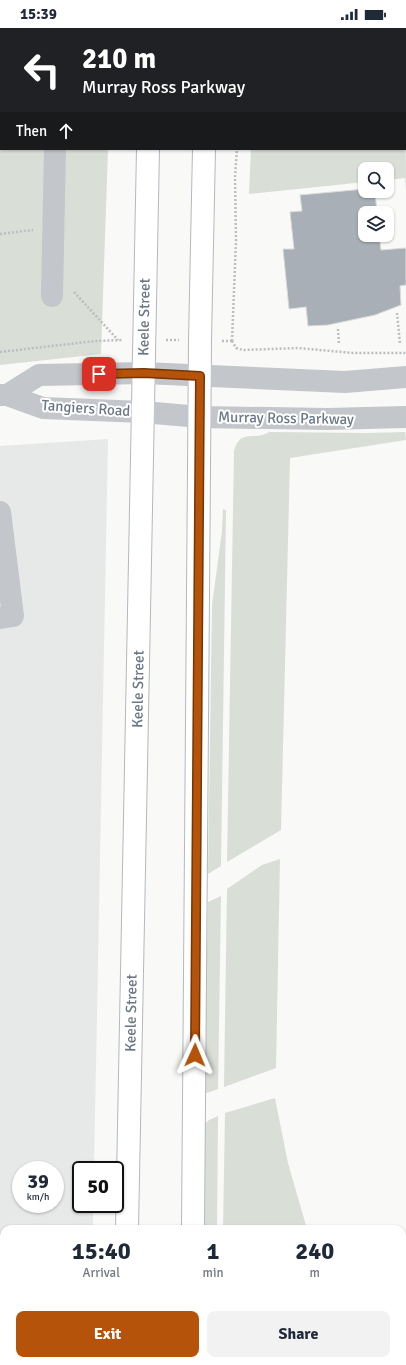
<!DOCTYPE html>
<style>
:root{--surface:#fff;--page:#f2f2f3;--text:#1f2937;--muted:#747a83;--accent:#b45309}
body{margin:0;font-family:Signika,sans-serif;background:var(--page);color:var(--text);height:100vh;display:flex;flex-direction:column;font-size:15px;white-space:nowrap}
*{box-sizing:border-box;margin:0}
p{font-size:13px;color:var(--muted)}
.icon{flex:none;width:22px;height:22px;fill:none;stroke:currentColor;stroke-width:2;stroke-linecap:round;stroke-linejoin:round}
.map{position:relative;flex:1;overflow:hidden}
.panel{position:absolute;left:0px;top:1197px;width:406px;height:140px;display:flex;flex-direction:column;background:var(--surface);border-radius:12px 12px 0 0;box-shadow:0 1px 3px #0004}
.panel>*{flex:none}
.guide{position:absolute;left:0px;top:0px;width:406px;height:122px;box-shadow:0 1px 3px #0004;background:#202124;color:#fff;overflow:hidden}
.fabs{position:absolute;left:358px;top:134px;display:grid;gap:8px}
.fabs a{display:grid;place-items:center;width:36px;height:36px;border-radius:8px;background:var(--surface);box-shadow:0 1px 3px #0004;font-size:20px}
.speed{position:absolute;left:12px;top:1133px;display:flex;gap:8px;font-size:20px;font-weight:700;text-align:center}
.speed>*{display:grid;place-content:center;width:52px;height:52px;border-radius:50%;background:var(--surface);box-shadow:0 1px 3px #0004;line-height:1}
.speed small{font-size:10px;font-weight:400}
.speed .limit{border:2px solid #111;border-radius:6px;background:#fff;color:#111}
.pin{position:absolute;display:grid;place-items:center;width:34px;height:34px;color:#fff;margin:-17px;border-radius:8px;box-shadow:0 2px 6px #0006}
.me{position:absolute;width:44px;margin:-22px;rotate:1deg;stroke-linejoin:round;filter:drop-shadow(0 0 3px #0008)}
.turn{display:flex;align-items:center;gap:14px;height:84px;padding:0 16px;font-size:18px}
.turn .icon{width:52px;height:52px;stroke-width:2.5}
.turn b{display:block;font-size:28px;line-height:34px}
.then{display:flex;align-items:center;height:38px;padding:0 16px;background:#0003;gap:8px;font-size:15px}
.eta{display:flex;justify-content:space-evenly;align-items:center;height:68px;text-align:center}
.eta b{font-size:24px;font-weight:700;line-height:28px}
.primary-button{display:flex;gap:8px;margin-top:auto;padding:8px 16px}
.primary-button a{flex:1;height:46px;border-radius:8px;background:var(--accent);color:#fff;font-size:16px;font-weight:700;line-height:46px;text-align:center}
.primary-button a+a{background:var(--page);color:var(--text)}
.status{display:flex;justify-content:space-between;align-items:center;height:28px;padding:0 20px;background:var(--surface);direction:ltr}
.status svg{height:11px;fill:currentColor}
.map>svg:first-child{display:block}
.built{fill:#e7e8e8;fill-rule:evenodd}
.green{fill:#d9ded7}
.building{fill:#a8afb6;stroke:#dbdbd9}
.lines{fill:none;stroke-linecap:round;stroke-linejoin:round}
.major-casing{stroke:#b4b8bd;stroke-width:24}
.path{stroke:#bbbec0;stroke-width:2.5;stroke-dasharray:2 2;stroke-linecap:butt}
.minor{stroke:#c3c6ca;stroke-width:22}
.major{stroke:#fff;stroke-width:22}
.route-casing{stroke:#753606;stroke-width:10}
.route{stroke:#b45309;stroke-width:7}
.labels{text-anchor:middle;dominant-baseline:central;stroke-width:4;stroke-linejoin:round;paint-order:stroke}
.street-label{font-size:15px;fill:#6a7886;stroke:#fff}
</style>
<div class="status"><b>15:39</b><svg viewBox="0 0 49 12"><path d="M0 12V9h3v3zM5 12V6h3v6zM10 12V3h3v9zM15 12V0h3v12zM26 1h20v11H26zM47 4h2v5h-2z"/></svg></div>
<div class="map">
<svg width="406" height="1337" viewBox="0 0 406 1337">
<rect width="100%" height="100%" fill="#f9f9f7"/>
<path class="built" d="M108 411 94 1142H81V1176H93V1201H4V1333H90V1337H0V418ZM21 1142H55V1176H21Z"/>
<g class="green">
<path d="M0 0H111L1 1V121H108L101 326 0 337Z"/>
<path d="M405 14 406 162 405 150 387 152V141H365V154L249 166 251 121H405Z"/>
<path d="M269 404 366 405 405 404 406 412 290 430 281 802 227 834 234 423C241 399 254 414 269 404Z"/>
<path d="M223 481 226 482 221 838 208 846 212 577 222 503Z"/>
<path d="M280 831 276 1040 224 1059 227 861 262 837Z"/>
<path d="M221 868 218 1061 204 1066 208 874Z"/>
<path d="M275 1070 288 1135 307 1201H223L225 1085Z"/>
<path d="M218 1088 217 1201H205V1096L209 1092Z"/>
<path d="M402 1265H406V1337H222V1333H402Z"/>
</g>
<path class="building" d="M365 161V163H375L377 185H365V207H379L381 222 406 220V257L400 258 401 277 375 287 328 297 308 298 306 279 289 281 283 221H294L290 184 302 183 300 167Z"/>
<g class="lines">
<g class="major-casing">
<g id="major">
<path d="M203 0V1"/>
<path d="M151 1V0"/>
<path d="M127 1201 148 121"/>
<path d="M193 1201 200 313 204 121"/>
<path d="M124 1337V1333"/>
<path d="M192 1337V1333"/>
</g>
</g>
<g class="path">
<path d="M401 0 403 1"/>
<path d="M232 1V0"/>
<path d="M405 3 406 4"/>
<path d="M405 8H406"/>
<path d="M0 206 33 202"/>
<path d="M74 264 118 312"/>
<path d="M397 285 400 316"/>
<path d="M338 301 339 316"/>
<path d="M166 312H179"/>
<path d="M222 313H232"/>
<path d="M232 313 236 213 235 149 237 121"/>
<path d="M232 313 236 320 243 322 298 320 353 325H406"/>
<path d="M0 324 95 313 123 312"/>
</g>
<g class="minor">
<path d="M0 80H1"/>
<path d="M52 268 55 121"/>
<path d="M0 367H7L43 380 143 384 200 389 327 391 406 389"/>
<path d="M7 367 39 347 144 345 345 354 406 349"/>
<path d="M0 484 13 588 0 590"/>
</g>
<use href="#major" class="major"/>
</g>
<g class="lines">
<g class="route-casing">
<path id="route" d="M99 346 144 345 200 348 195 1027"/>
</g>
<use href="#route" class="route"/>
</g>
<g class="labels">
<g class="street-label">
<text transform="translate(144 289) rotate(-89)">Keele Street</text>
<text transform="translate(86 380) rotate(4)">Tangiers Road</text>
<text transform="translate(286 390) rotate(1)">Murray Ross Parkway</text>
<text transform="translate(138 661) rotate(-89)">Keele Street</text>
<text transform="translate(131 985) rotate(-89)">Keele Street</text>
</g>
</g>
</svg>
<div class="fabs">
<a><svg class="icon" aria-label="search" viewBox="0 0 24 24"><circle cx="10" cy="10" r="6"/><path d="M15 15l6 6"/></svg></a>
<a><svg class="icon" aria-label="layers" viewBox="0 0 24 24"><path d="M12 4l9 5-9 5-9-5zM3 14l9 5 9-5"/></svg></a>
</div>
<div class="speed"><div>39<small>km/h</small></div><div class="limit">50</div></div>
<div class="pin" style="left:99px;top:346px;background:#d93025"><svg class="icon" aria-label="arrive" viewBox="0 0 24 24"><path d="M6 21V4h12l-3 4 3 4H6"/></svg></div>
<svg class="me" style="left:195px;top:1027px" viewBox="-20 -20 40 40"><path d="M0-17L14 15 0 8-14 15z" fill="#b45309" stroke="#fff" stroke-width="4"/></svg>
<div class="guide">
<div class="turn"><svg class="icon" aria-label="left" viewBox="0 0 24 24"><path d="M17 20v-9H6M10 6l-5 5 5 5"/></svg><div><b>210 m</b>Murray Ross Parkway</div></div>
<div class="then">Then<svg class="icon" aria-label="ahead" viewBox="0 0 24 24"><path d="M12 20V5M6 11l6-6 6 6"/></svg></div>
</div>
<section class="panel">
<div class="eta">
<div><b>15:40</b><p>Arrival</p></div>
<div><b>1</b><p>min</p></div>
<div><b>240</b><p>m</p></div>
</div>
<div class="primary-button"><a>Exit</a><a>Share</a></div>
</section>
</div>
